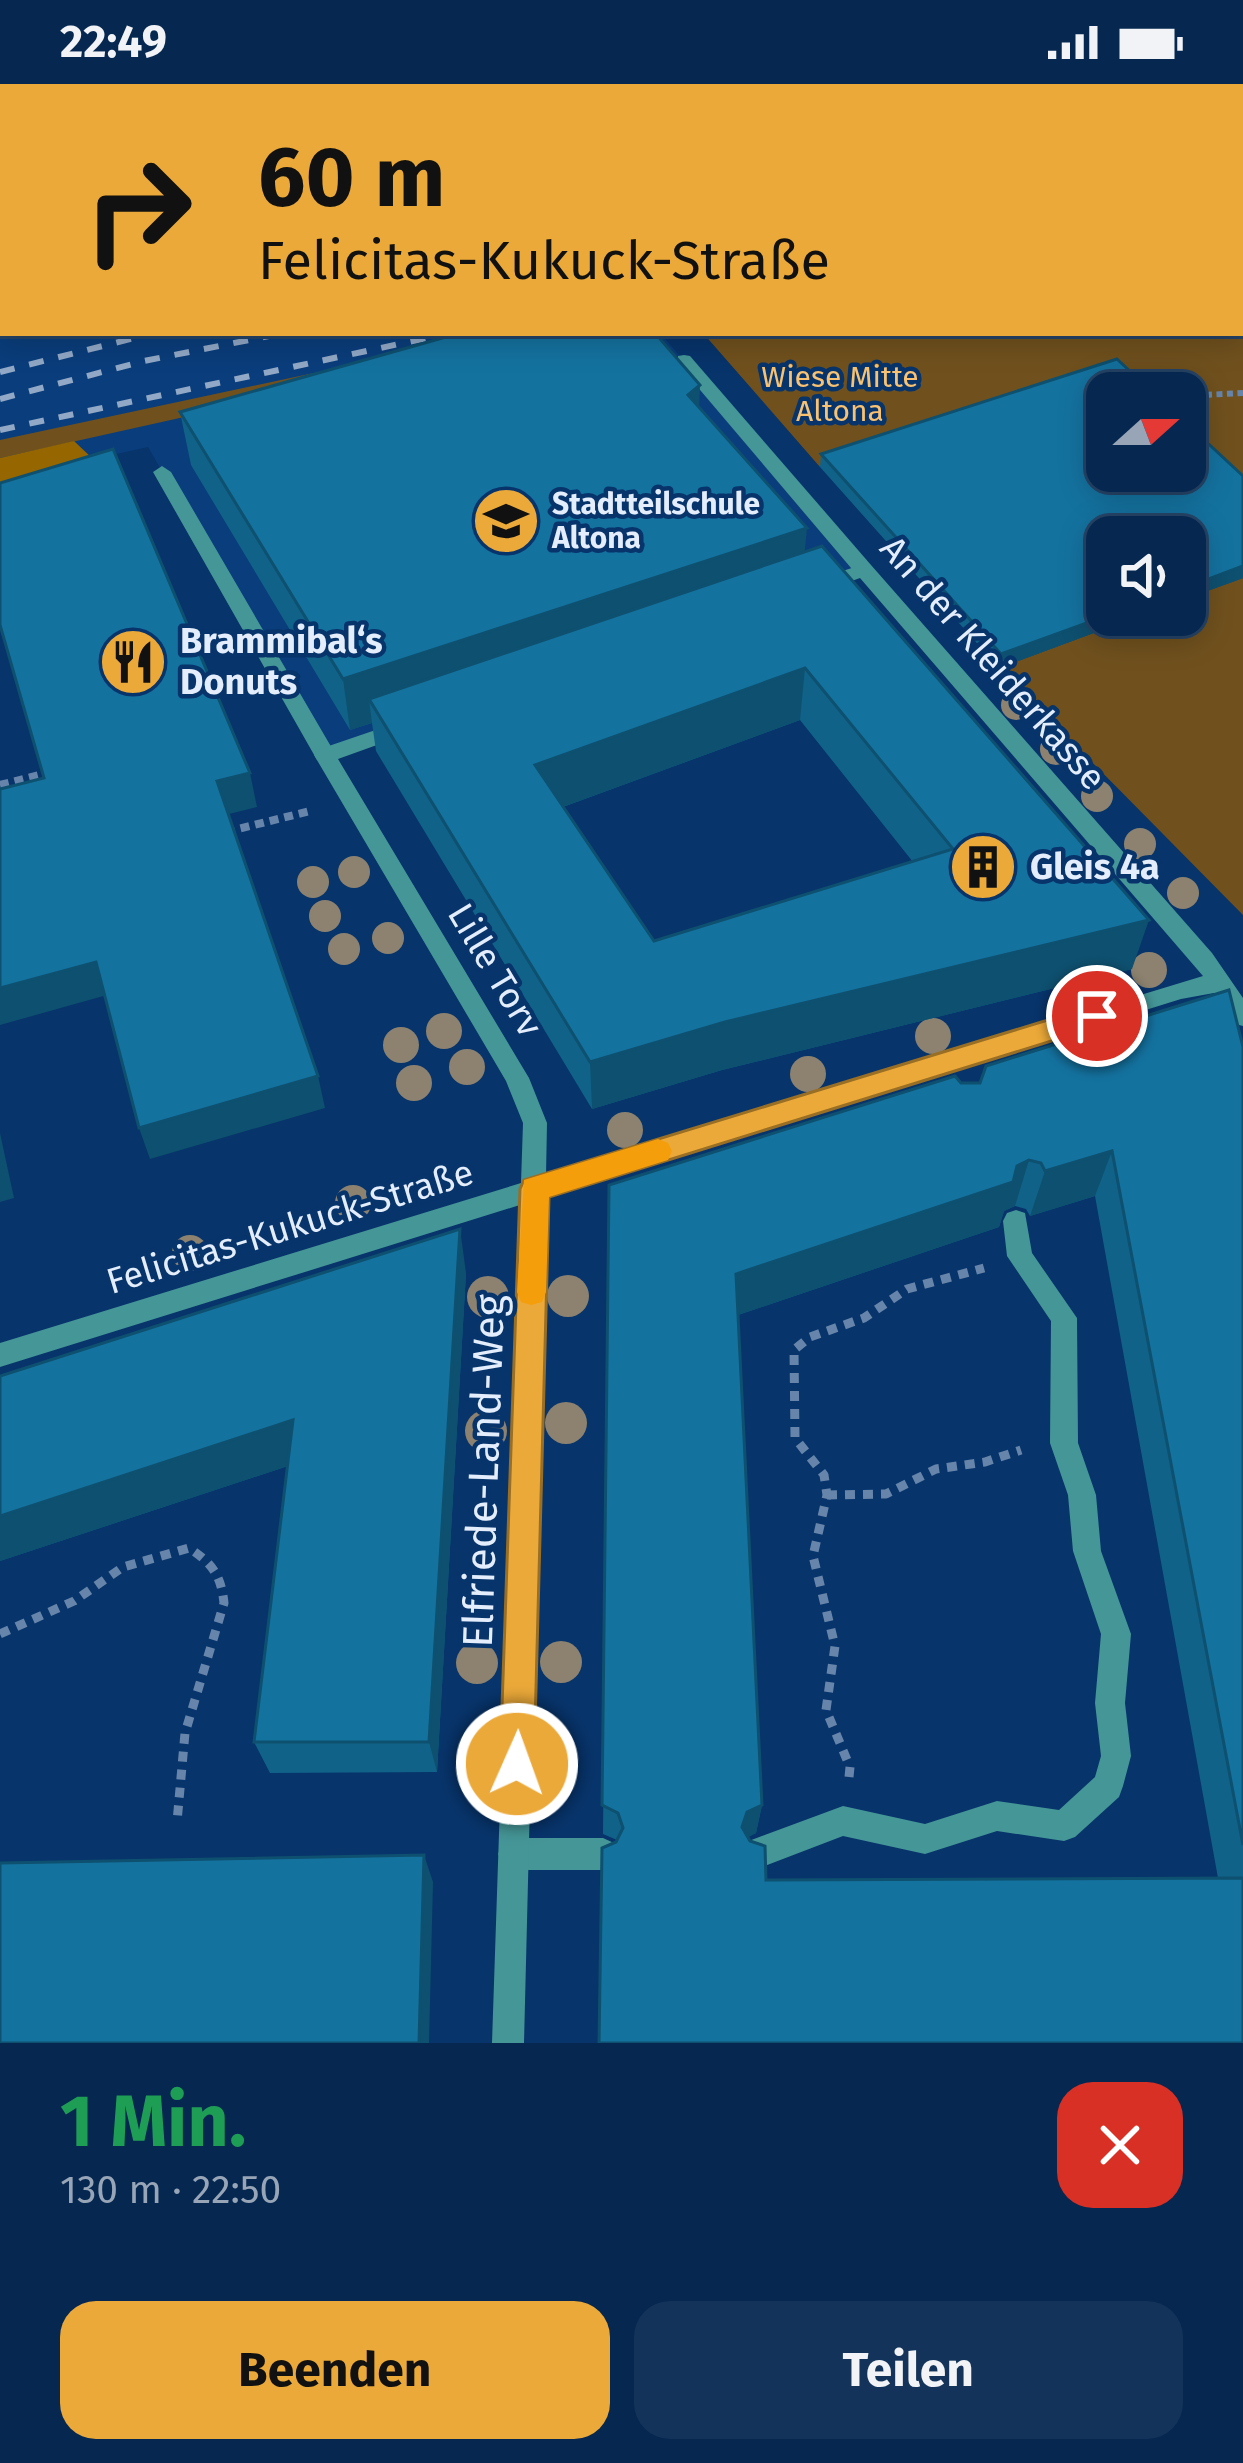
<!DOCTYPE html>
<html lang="de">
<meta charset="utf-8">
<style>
:root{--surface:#052750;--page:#13335a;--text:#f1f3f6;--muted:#97a5b7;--line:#264467;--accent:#eba939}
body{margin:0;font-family:"Fira Sans",sans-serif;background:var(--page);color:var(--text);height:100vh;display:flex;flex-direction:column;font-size:45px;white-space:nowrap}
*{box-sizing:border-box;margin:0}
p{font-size:39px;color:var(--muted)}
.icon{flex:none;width:66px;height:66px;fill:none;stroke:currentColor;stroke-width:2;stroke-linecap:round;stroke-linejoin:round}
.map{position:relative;height:1959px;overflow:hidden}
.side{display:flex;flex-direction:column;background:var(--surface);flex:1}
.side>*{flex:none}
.banner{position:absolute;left:0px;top:0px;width:1245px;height:252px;box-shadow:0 6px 30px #0003,0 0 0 3px var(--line);background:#eba939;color:#111;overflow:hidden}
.needle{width:78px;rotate:69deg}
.fabs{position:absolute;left:1086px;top:288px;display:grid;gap:24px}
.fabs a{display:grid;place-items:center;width:120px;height:120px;border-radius:24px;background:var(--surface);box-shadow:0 6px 30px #0003,0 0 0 3px var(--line);font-size:60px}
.pin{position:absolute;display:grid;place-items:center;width:102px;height:102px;color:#fff;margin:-51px;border:6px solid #fff;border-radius:50%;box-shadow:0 3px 12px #0007}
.me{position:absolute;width:132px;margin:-66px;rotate:2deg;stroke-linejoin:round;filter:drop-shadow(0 0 9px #0008)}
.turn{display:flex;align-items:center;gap:42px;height:252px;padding:0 60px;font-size:54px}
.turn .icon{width:156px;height:156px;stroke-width:2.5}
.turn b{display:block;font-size:84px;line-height:102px}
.round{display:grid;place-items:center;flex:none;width:126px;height:126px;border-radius:36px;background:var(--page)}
.headline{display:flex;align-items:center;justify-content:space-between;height:204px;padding:0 60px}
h1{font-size:72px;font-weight:700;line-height:90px;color:#1e9e55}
.action{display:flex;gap:24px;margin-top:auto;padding:24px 60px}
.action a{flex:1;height:138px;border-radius:36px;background:var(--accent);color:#111;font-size:48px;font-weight:700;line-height:138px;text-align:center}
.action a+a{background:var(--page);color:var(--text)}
.status{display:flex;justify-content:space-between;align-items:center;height:84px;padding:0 60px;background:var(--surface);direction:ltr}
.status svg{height:33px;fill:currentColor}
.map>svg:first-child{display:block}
.built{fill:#0a3d7b}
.green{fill:#70511e}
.forest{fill:#966600}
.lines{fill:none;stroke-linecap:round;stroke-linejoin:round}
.path-far2{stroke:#6785aa;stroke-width:6;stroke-dasharray:6 4.5;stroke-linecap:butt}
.path-far1{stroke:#6785aa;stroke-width:8;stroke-dasharray:9 6;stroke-linecap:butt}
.path{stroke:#6785aa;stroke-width:9;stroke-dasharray:10 8;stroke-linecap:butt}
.service{fill:#459697;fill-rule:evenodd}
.pedestrian{fill:#459697;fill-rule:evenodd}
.minor{fill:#459697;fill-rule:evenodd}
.rail{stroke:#91a8c6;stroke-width:6;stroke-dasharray:15 15;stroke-linecap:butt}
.tree{fill:#8c826f}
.wall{fill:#116289;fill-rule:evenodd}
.shaded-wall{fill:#0e506f}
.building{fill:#14729f;stroke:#0e506f;stroke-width:3;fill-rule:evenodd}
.route{fill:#eba939;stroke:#996e25;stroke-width:3}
.slow{fill:#f59e0b}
.labels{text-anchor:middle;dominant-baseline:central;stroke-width:9;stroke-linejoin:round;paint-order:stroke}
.far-park-label{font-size:30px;fill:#f8c272;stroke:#07346b}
.far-poi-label{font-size:30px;font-weight:bold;fill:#e3edfb;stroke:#07346b;text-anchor:start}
.poi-label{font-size:36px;font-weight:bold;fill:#e3edfb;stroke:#07346b;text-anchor:start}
.street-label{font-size:36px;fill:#e3edfb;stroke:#07346b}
.near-street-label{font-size:42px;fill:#e3edfb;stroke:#07346b}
</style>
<div class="status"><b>22:49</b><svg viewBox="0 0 49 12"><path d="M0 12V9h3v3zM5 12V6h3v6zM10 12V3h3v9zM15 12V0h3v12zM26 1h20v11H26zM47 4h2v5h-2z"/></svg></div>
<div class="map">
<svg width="1243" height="1959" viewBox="0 0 1243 1959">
<rect width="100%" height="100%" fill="#07346b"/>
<path class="built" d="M0 0H1243V171L1242 3H3V249H660L864 486 325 671 148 363 94 375 0 437Z"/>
<g class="green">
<path d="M1243 190V410L1185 356V309H1135L1113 289 820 383 703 249H1242Z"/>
<path d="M501 249H562L0 374V356Z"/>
<path d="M1243 494V831L999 584 1142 531H1185V515Z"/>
</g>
<path class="forest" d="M74 357 93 375 0 403V374Z"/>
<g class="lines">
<path class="path-far2" d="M1185 312 1243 309"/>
<g class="path-far1">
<path d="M0 701 51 688"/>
<path d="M226 748 310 727"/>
</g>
<g class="path">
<path d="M827 1411 886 1410 936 1385 985 1378 1021 1366"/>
<path d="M0 1550 74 1517 123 1483 189 1464C212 1479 221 1491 224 1519L185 1649 177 1738"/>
<path d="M849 1693 850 1683 826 1626 835 1562 813 1472 827 1411 824 1391 795 1354 794 1266 810 1253 864 1234 907 1205 984 1184"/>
</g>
<g class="service">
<path d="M1016 1126 1025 1129 1032 1169 1077 1234 1078 1359 1096 1411 1101 1467 1131 1550 1125 1619 1131 1672 1123 1702 1119 1713 1075 1753 1064 1757 997 1747 925 1770 843 1752 757 1785 746 1780 741 1769 746 1758 843 1722 925 1740 997 1717 1059 1726 1095 1693 1101 1672 1095 1619 1101 1550 1073 1467 1068 1411 1050 1359 1051 1237 1007 1172 1003 1137 1007 1129Z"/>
<path d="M514 1754H603L614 1759 619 1770 614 1781 603 1786H514L503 1781 498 1770 503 1759Z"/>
</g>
<g class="pedestrian">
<path d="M684 271 690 272 871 481V491H857L678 280V272Z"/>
<path d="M162 382 171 388 333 666 336 671 333 676H317L153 388Z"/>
</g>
<path class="minor" d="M864 480 871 481 1212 869 1243 914V942L1235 940 1214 909 1181 915 545 1113 524 1959H492L520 1121 0 1283V1259L521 1099 523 1039 506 997 314 671 317 666 399 638 406 636 416 643 413 648 338 675 529 994 547 1039 546 1092 1203 892 860 494 819 509 809 502 812 497Z"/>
<g class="rail">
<path d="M0 288 154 249"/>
<path d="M0 315 144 277 284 249"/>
<path d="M0 346 450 249"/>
</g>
</g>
<g class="tree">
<circle cx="1016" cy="621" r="15"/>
<circle cx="1056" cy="665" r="16"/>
<circle cx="1097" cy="712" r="16"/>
<circle cx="1140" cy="760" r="16"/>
<circle cx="354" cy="788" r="16"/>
<circle cx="313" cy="798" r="16"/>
<circle cx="1183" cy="809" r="16"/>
<circle cx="325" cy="832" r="16"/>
<circle cx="388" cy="854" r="16"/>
<circle cx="344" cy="865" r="16"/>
<circle cx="1149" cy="886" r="18"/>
<circle cx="444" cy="947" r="18"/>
<circle cx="933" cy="952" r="18"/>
<circle cx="401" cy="961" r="18"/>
<circle cx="467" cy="983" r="18"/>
<circle cx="808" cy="990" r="18"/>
<circle cx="414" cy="999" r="18"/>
<circle cx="625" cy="1046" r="18"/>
<circle cx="353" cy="1119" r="18"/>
<circle cx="190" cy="1169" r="18"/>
<circle cx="568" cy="1212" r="21"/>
<circle cx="488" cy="1213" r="21"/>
<circle cx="566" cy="1339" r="21"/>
<circle cx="486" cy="1347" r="21"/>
<circle cx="561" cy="1578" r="21"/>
<circle cx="477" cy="1579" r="21"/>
</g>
<g class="wall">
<path d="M699 323 804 468 1132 885 722 986 592 1025 376 667 372 639 350 646 191 381 180 328ZM800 636 913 778 654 857 563 723Z"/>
<path d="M821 370 1243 392V494L1185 515 1107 531H1142L999 584 820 383Z"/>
<path d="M1243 963V1959L616 1758 617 1756 603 1750 609 1101 961 999H980ZM1095 1112 1218 1794 766 1796 748 1753 756 1749 762 1721 738 1231 999 1143 1004 1127 1015 1122 1026 1125 1030 1132Z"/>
<path d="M466 1189 437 1688 270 1689 254 1658 288 1382 0 1477V1292Z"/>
</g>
<g class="shaded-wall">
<path d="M700 301 698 354 688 311Z"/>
<path d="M807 444 802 496 369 615 372 639 350 646 343 595Z"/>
<path d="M1243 482V494L1185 515V504Z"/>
<path d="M1109 531H1142L999 584 1001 570Z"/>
<path d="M805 584 800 636 538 732 535 681Z"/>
<path d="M250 689 257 723 225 731 217 697Z"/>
<path d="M1149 836 1132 885 722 986 592 1025 590 978 725 938Z"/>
<path d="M96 878 107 911 0 941V904Z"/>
<path d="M318 992 325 1024 150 1075 139 1044Z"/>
<path d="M0 1049 14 1114 0 1118Z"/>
<path d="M1112 1067 1095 1112 1030 1132 1045 1087Z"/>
<path d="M1029 1076 1015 1122 1004 1127 999 1143 732 1233 736 1190Z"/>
<path d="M460 1145 466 1189 437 1688 429 1658Z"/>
<path d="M293 1336 306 1376 0 1477V1432Z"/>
<path d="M762 1721 756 1749 742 1756V1743L747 1728Z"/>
<path d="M424 1771 433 1798 429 1959H419Z"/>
</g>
<g class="building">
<path d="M460 249H655L700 301 688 311 807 444 343 595 180 328Z"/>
<path d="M1117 275 1153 309H1107V387H1185V338L1243 392V482L1185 504V453H1107V531H1109L1001 570 821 370Z"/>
<path d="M113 365 250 689 217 697 318 992 139 1044 96 878 0 904V705L44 694 0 541V399Z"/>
<path d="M822 462 1149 836 725 938 590 978 369 615ZM805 584 953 765 654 857 535 681Z"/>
<path d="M1229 906 1243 963V1761L1112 1067 1045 1087 1041 1079 1029 1076 1017 1082 1013 1098 736 1190 762 1721 747 1728 742 1743 750 1757 765 1762 766 1796 1243 1794V1959H599L602 1764 616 1758 623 1744 618 1729 602 1721 609 1101 955 992 961 999H980L986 982Z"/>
<path d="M460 1145 429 1658H254L293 1336 0 1432V1292Z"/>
<path d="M424 1771 419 1959H0V1779Z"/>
</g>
<path class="route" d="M1097 921 1106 925 1110 932 1106 940 549 1113 534 1680 529 1692 517 1697 505 1692 500 1680 520 1105 524 1096Z"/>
<path class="slow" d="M658 1055 668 1059 672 1067 668 1076 549 1113 546 1208 542 1218 531 1221 521 1218 517 1208 524 1096Z"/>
<defs>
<g id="school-disc" transform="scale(3.45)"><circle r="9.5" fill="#eba939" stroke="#07346b"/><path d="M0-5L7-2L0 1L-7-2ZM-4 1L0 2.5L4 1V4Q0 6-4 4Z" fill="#111"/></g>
<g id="restaurant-disc" transform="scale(3.45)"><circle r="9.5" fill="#eba939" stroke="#07346b"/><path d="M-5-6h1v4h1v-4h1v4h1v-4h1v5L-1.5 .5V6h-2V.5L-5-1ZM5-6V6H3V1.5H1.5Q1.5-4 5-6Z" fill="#111"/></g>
<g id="building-disc" transform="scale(3.45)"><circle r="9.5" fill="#eba939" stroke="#07346b"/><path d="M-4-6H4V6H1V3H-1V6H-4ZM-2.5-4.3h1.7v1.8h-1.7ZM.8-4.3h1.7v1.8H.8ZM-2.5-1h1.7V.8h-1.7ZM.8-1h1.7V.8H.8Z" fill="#111"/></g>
</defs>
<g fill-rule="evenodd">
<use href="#school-disc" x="506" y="437"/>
<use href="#restaurant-disc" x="133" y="578"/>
<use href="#building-disc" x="983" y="783"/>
</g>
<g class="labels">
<g class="far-park-label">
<text x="840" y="293">Wiese Mitte<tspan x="840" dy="34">Altona</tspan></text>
</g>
<g class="far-poi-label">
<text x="552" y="420">Stadtteilschule<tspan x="552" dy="34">Altona</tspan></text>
</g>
<g class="poi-label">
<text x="180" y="557">Brammibal‘s<tspan x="180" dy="41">Donuts</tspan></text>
<text x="1030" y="783">Gleis 4a</text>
</g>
<g class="street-label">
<text transform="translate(993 579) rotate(49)">An der Kleiderkasse</text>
<text transform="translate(495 886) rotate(59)">Lille Torv</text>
<text transform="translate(290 1143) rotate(-17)">Felicitas-Kukuck-Straße</text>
</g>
<g class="near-street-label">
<text transform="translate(484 1387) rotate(-88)">Elfriede-Land-Weg</text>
</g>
</g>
</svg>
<div class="fabs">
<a><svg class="needle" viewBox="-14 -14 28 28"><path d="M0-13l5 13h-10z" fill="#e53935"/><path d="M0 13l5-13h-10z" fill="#97a5b7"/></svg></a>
<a><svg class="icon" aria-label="sound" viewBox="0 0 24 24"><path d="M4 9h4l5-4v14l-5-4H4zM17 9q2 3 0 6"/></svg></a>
</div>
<div class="pin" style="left:1097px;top:932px;background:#d93025"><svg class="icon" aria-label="arrive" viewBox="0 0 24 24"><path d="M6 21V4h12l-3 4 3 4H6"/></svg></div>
<svg class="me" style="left:517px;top:1680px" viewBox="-20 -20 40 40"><circle r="17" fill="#eba939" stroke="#fff" stroke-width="3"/><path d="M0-11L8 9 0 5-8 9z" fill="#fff"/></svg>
<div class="banner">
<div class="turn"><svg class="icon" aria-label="right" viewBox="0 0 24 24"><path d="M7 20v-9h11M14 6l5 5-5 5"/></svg><div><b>60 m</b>Felicitas-Kukuck-Straße</div></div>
</div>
</div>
<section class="side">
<div class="headline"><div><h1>1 Min.</h1><p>130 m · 22:50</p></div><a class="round" style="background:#d93025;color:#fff"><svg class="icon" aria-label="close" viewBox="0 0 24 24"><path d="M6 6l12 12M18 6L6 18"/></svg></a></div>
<div class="action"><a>Beenden</a><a>Teilen</a></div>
</section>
